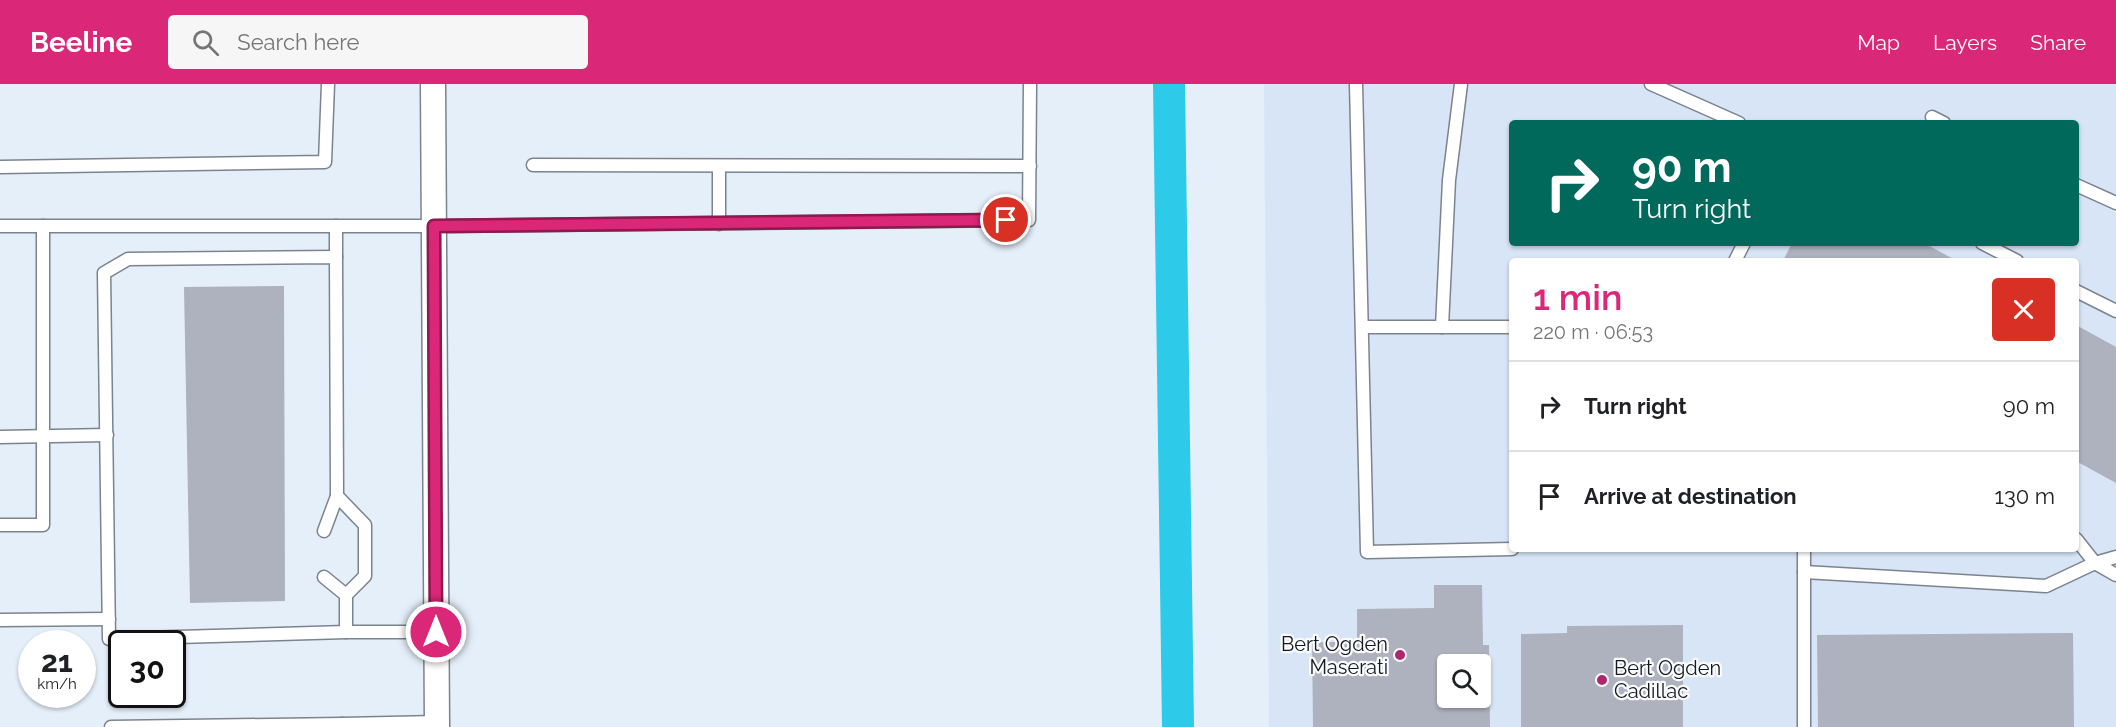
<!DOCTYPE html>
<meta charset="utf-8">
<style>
:root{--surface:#fff;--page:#f6f6f6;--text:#202124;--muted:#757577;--line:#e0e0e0;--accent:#db2777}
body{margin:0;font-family:Raleway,sans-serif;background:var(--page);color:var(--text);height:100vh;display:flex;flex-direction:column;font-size:22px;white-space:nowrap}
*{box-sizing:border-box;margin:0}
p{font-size:20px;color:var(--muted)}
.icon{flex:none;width:33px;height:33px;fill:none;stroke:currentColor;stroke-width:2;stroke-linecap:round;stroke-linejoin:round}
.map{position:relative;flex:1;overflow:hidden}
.sheet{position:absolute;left:1509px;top:174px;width:570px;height:294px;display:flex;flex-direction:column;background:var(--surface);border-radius:6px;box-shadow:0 2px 4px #0004}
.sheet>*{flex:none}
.guide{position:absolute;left:1509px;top:36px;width:570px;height:126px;border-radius:6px;box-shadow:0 2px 4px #0004;background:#00695c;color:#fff;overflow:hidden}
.buttons{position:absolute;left:1437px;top:570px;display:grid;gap:12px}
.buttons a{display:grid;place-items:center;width:54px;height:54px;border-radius:6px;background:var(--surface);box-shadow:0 2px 4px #0004;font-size:30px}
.speed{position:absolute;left:18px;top:546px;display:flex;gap:12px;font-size:30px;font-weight:700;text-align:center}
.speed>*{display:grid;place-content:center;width:78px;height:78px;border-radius:50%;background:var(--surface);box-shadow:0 2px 4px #0004;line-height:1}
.speed small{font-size:15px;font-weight:400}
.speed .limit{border:3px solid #111;border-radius:9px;background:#fff;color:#111}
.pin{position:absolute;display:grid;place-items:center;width:51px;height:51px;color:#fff;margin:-26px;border:3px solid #fff;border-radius:50%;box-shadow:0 2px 6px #0007}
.me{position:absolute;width:66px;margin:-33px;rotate:0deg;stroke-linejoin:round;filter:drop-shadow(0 0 4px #0008)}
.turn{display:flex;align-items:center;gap:21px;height:126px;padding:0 24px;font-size:27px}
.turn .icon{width:78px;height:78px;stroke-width:2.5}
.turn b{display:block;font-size:42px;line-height:51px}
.round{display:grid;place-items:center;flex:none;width:63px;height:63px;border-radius:6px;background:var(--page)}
.summary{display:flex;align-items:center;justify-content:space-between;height:102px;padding:0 24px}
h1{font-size:36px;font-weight:600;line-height:45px;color:var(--accent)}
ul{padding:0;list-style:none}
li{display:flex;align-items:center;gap:18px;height:90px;padding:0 24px;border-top:2px solid var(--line)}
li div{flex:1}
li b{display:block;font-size:22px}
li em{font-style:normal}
header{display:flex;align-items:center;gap:36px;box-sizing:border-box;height:84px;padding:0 30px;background:var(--accent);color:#fff}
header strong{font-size:28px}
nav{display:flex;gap:33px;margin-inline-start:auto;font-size:21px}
.search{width:420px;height:54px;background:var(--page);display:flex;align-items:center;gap:15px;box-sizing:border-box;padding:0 21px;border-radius:6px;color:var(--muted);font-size:22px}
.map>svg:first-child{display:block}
.built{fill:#d7e5f7;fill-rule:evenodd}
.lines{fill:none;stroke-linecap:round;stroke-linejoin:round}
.canal{stroke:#2dcae9;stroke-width:32}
.building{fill:#aeb1be;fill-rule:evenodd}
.service-casing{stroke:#7b838e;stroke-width:15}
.minor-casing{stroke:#7b838e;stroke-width:27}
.service{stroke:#fff;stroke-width:12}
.minor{stroke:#fff;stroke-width:24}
.route-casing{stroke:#8e194d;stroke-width:15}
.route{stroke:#db2777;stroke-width:10}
.poi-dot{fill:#ad286e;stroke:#f9fbfd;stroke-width:2}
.labels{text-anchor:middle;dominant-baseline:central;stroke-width:4.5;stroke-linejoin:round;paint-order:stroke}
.poi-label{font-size:20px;fill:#15191d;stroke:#f9fbfd;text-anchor:end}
</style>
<header>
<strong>Beeline</strong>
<div class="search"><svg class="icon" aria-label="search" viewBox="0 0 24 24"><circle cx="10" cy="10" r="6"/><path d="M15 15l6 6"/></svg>Search here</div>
<nav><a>Map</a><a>Layers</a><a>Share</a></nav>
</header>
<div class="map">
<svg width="2116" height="643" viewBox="0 0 2116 643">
<rect width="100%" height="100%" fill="#e5effa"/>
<path class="built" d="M1264 0H2116V643H1269ZM1512 39H2076V159H1512ZM1512 177H2076V465H1512ZM1448 580H1480V614H1448Z"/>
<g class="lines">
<path class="canal" d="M1169 0 1178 643"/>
</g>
<g class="building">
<path d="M1792 159H1924L1957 177H1783Z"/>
<path d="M284 202 285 517 190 519 184 203Z"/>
<path d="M2076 241 2116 263V399L2076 377Z"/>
<path d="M1434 501H1482L1483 561H1489L1490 643H1313L1312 558H1357V525L1434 524ZM1448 580H1480V614H1448Z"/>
<path d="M1683 541V643H1521V550L1567 549V542Z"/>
<path d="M2073 549 2074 643H1818L1817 551Z"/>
</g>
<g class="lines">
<g class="service-casing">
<g id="service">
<path d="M1356 0 1367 468 1512 465"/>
<path d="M1651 0 1739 39"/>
<path d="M1932 33 1944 39"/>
<path d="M533 81 1030 82"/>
<path d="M0 83 325 78 328 0"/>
<path d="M2076 101 2116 119"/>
<path d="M719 140V82"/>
<path d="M0 142H434L1029 136 1030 0"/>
<path d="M1982 159 2017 177"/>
<path d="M336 173V142"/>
<path d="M1735 177 1744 159"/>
<path d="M2076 207 2116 227"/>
<path d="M1363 243H1512"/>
<path d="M1442 243 1449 96 1461 0"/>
<path d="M0 353 107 351"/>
<path d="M337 412 365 441V492L346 511"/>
<path d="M0 441H43V142"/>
<path d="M2076 455 2095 479 2116 491"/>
<path d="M1804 465V643"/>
<path d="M1804 488 2046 502 2095 479 2116 473"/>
<path d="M324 493 346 511V548L109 555 104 189 128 175 336 173 337 412 324 447"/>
<path d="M0 536 109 535"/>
<path d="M346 548H437"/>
<path d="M342 640 437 638"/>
<path d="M111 643 342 640 341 643"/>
</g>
</g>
<g class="minor-casing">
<path id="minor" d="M433 0 437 643"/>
</g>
<use href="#service" class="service"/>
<use href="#minor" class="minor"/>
</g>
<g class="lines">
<g class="route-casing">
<path id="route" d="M436 548 434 142 1006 136"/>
</g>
<use href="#route" class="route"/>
</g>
<g class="poi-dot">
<circle cx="1400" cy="571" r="6"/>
<circle cx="1602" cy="596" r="6"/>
</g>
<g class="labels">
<g class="poi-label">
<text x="1388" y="560">Bert Ogden<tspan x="1388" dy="23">Maserati</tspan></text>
<text x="1614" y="584" text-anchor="start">Bert Ogden<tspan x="1614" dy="23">Cadillac</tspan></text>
</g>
</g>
</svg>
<div class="buttons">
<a><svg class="icon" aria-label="search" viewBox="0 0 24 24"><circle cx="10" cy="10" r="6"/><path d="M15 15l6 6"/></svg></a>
</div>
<div class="speed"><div>21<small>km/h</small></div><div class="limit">30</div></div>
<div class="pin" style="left:1006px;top:136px;background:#d93025"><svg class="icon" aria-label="arrive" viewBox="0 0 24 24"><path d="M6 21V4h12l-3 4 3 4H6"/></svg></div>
<svg class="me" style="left:436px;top:548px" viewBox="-20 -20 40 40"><circle r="17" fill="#db2777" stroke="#fff" stroke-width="3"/><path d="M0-11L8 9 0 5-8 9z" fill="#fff"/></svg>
<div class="guide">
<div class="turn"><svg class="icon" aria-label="right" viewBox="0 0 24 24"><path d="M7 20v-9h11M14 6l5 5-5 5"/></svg><div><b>90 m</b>Turn right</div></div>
</div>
<section class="sheet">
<div class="summary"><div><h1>1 min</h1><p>220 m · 06:53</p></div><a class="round" style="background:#d93025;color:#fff"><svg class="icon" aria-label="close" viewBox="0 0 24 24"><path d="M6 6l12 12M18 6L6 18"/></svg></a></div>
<ul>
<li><svg class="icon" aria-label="right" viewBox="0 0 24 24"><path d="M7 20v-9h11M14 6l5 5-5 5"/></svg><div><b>Turn right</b></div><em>90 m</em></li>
<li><svg class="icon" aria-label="arrive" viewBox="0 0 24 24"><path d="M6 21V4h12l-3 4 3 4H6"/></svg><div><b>Arrive at destination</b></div><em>130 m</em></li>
</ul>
</section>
</div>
